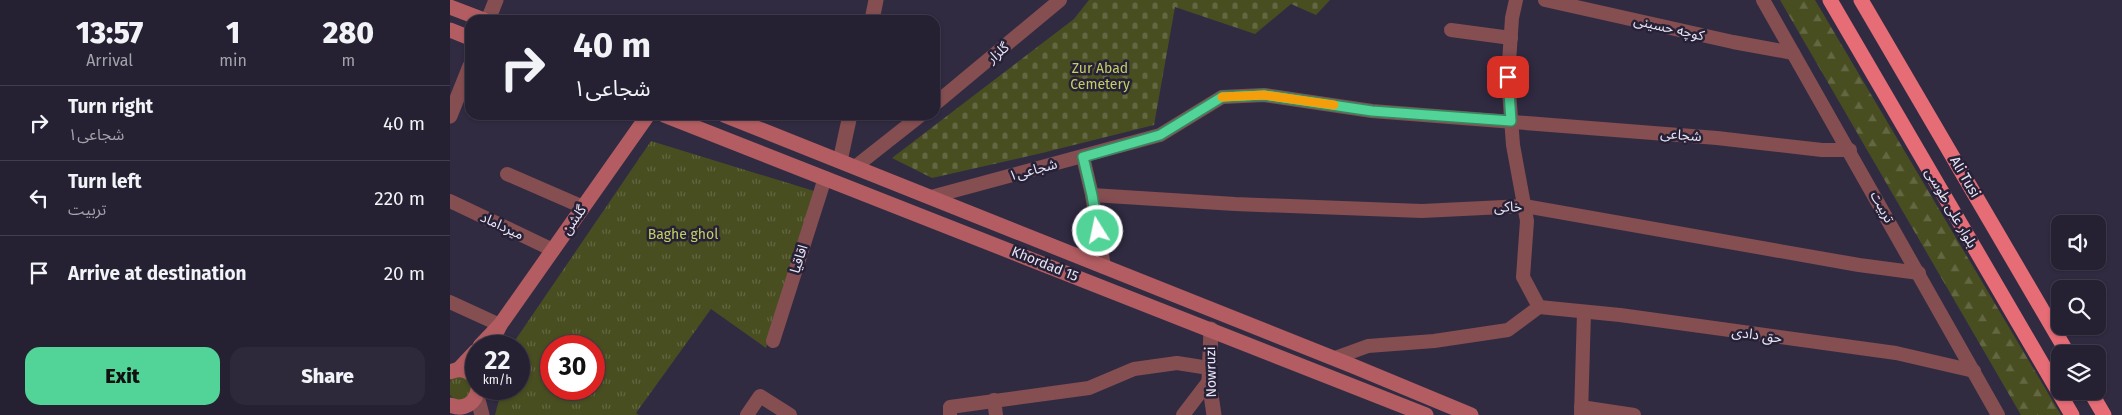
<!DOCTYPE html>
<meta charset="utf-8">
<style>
:root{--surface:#252032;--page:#2d283a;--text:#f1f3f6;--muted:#a3a3ac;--line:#423e4d;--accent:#52d397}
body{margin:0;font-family:"Fira Sans","Noto Sans Arabic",sans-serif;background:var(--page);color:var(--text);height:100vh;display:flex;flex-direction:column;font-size:19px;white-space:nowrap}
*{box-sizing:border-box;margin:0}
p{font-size:16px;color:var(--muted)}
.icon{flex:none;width:28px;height:28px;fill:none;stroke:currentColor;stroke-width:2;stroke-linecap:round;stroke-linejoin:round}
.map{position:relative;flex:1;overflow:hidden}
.sheet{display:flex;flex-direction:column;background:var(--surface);width:450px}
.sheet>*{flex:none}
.top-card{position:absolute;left:15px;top:15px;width:475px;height:105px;border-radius:15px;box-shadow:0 1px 4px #0004,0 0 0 1px var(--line);background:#252032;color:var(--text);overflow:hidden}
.tools{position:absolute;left:1601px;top:215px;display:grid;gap:10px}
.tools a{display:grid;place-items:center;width:55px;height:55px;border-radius:10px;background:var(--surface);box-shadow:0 1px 4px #0004,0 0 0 1px var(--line);font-size:25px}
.speed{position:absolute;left:15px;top:335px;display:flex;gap:10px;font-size:25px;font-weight:700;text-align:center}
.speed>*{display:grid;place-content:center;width:65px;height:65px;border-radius:50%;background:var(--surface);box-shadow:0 1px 4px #0004,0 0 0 1px var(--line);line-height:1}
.speed small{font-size:12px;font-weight:400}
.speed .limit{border:8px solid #d22;background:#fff;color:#111}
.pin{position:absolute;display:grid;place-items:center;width:42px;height:42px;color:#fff;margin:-21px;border-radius:10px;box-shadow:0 2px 8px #0006}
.me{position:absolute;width:55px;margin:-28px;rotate:350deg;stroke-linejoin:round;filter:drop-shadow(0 0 4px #0008)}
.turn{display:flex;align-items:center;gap:18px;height:105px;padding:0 25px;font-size:22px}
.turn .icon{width:65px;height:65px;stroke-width:2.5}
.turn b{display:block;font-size:35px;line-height:42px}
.eta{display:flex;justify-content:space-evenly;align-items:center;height:85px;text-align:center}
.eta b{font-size:30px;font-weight:800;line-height:35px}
.primary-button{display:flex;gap:10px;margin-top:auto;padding:10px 25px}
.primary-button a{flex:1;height:58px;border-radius:15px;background:var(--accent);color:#111;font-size:20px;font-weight:800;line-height:58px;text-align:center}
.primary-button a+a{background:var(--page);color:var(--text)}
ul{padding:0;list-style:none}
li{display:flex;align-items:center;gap:15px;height:75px;padding:0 25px;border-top:1px solid var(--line)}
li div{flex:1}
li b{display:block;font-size:19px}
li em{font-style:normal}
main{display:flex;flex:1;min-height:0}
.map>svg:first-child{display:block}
.grass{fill:url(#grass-tufts);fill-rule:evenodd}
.forest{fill:url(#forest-firs)}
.cemetery{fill:url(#cemetery-stones)}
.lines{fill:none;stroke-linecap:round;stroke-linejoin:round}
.minor{stroke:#854e51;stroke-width:14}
.tertiary{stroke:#854e51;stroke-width:15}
.secondary{stroke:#b35d62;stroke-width:15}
.trunk{stroke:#e66c76;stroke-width:15}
.route-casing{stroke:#358962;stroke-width:12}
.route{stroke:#52d397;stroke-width:9}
.slow{stroke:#f59e0b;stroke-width:9}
.labels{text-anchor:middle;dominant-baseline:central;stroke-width:5;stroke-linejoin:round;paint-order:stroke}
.street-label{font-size:14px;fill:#e8e5f4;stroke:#272138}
.park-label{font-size:14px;fill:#c3cf63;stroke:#272138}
</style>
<main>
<section class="sheet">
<div class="eta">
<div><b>13:57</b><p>Arrival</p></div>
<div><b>1</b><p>min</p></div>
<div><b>280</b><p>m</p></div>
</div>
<ul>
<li><svg class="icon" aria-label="right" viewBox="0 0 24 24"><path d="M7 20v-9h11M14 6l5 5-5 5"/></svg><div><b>Turn right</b><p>شجاعی۱</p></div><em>40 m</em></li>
<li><svg class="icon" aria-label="left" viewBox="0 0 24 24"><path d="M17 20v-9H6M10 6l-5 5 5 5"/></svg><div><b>Turn left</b><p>تربیت</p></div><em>220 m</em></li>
<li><svg class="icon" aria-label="arrive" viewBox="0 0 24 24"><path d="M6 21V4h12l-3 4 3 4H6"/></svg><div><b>Arrive at destination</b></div><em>20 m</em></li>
</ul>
<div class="primary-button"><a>Exit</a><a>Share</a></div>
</section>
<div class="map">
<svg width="1672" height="415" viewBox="0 0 1672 415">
<defs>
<pattern id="grass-tufts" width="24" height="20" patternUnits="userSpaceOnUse" patternTransform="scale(1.25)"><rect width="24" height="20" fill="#494e21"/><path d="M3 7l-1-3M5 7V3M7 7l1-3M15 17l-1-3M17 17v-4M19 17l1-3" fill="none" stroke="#636742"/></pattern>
<pattern id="forest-firs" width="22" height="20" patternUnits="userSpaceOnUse" patternTransform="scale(1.25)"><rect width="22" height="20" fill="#494e21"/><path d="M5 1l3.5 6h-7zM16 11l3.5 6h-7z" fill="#636742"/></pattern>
<pattern id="cemetery-stones" width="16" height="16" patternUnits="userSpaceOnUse" patternTransform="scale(1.25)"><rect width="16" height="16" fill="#494e21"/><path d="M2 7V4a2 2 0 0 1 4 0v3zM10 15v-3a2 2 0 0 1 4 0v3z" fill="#636742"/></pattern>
</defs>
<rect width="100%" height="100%" fill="#312b42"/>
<g class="grass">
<path d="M201 141 364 191 316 348 261 309 186 413 189 415H45L52 389H69V346H63L64 342ZM101 346H144V389H101Z"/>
<circle cx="10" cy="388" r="12"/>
</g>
<path class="forest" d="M1330 0H1365L1611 415H1571Z"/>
<path class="cemetery" d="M639 0H880L866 15 841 4 805 34 725 7 704 125 592 153 482 178 442 158 624 19Z"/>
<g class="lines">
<g class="minor">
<path d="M1066 0 1062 18 1058 77 1063 145 1077 221 1073 277 1089 307"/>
<path d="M1095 0 1283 42 1343 53"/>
<path d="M1313 0 1548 415"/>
<path d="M1001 30 1061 38"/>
<path d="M485 104 610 0"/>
<path d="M633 157 642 195 654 267"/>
<path d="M405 167 471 115"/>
<path d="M57 174 133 207"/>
<path d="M642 195 785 204 972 211 1074 206 1409 265 1469 273"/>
<path d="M481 197 710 135 772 97 814 95 922 111 1267 138 1372 150H1400"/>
<path d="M0 201 103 250"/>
<path d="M0 302 50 325"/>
<path d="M1089 307 1170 315 1446 353 1524 371"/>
<path d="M323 341 375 178"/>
<path d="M885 358 918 346 984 341 1058 330 1089 307"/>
<path d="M544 400 546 415"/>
<path d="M1131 407 1184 415"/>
<path d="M297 415 310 396 340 415"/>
<path d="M500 415V407L639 388 684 369 727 363 759 368"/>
<path d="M733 415 759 381"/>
<path d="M1131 415 1134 312"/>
</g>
<g class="tertiary">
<path d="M38 20 46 0"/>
<path d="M422 20 426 0"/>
<path d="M0 116 20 66"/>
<path d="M390 161 400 115"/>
<path d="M761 329 759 381 764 415"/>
<path d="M27 396 32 415"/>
</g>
<g class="secondary">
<path d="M0 7 34 20"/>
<path d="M0 30 20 38"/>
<path d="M214 115 976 415"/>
<path d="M274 115 903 366 1021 415"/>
<path d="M50 325 198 115"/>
<path d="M30 346 50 325 40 346"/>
<path d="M9 369 26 351"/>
<path d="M0 372C11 367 20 370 26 380"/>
<path d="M0 405C14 411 26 403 28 389"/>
</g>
<g class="trunk">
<path d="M1380 0 1622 415"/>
<path d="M1411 0 1618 354"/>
<path d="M1640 391 1654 415"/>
</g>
</g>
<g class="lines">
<g class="route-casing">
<path id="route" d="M648 231 642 195 633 157 710 135 772 97 814 95 922 111 1061 121 1058 77"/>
</g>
<use href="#route" class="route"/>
<path class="slow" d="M772 97 814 95 884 105"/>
</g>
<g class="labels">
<g class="street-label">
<text transform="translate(1219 28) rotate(13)">کوچه حسینی</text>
<text transform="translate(548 53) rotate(-40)">گلزار</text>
<text transform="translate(1231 135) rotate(5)">شجاعی</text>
<text transform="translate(583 170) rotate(-15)">شجاعی۱</text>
<text transform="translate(1515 177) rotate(60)">Ali Tusi</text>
<text transform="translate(1058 207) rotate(-1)">خاکی</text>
<text transform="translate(1432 207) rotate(61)">تربیت</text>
<text transform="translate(1501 208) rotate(60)">بلوار علی طوسی</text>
<text transform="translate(124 220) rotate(-55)">گلشن</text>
<text transform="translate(52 226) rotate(25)">میرداماد</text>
<text transform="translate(349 259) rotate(-72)">اقاقیا</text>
<text transform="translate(595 264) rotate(22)">Khordad 15</text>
<text transform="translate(1307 335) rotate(8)">حق دادی</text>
<text transform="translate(761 372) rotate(-91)">Nowruzi</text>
</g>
<g class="park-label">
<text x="650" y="68">Zur Abad<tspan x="650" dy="16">Cemetery</tspan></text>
<text x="233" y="234">Baghe ghol</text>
</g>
</g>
</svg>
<div class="tools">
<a><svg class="icon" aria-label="sound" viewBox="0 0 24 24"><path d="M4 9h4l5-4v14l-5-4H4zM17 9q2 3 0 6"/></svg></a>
<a><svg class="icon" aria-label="search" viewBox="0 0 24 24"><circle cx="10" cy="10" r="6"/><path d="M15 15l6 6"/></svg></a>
<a><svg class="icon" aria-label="layers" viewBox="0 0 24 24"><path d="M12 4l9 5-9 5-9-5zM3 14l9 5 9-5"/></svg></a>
</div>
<div class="speed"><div>22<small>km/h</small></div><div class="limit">30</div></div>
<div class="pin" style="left:1058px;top:77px;background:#d93025"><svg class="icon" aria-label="arrive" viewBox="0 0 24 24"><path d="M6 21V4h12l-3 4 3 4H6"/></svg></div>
<svg class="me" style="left:648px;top:231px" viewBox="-20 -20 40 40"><circle r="17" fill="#52d397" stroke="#fff" stroke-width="3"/><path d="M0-11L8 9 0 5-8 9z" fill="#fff"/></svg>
<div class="top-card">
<div class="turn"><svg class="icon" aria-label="right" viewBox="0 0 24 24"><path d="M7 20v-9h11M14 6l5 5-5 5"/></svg><div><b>40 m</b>شجاعی۱</div></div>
</div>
</div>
</main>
